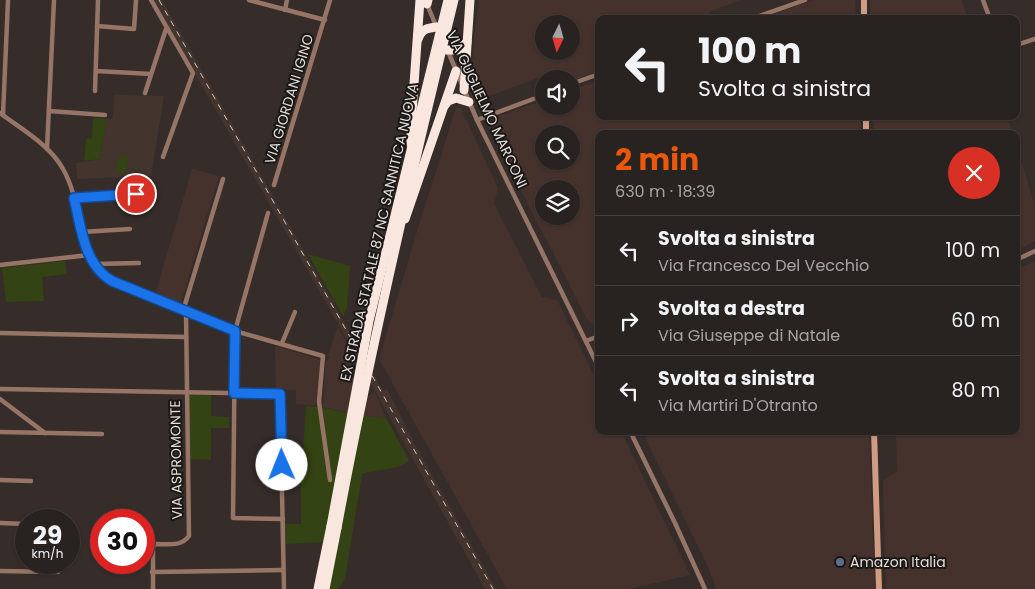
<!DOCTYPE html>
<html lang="it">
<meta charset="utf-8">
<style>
:root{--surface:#282220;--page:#302a29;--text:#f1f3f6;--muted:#a5a4a5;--line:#443f3e;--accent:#ea580c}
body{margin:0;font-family:Poppins,sans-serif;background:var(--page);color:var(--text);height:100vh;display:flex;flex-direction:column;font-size:19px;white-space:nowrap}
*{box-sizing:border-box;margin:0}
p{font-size:16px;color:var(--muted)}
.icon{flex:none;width:28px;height:28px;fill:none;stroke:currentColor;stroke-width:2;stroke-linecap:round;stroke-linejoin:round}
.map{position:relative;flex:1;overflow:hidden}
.panel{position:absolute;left:595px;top:130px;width:425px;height:305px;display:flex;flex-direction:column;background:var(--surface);border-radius:10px;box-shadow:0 1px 4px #0004,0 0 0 1px var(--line)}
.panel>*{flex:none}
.hud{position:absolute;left:595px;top:15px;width:425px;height:105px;border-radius:10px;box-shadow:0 1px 4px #0004,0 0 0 1px var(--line);background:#282220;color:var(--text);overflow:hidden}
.needle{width:32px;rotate:185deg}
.tools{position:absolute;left:535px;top:15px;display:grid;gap:10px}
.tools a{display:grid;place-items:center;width:45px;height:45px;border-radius:50%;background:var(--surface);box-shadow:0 1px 4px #0004,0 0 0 1px var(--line);font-size:25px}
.speed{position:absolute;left:15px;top:509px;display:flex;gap:10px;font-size:25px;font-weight:700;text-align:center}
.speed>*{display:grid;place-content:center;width:65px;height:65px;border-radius:50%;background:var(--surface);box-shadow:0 1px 4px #0004,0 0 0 1px var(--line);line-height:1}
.speed small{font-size:12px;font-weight:400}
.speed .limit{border:8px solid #d22;background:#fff;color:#111}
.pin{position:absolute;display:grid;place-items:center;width:42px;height:42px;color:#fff;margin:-21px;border:2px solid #fff;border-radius:50%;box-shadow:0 1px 5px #0007}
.me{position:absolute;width:55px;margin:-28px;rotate:359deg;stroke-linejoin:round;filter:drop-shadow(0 0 4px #0008)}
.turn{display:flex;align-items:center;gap:18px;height:105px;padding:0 20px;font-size:22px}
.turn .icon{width:65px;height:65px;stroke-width:2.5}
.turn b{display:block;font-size:35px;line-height:42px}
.round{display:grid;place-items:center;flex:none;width:52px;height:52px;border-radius:26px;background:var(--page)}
.headline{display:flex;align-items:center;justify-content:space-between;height:85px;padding:0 20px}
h1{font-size:30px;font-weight:700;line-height:38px;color:var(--accent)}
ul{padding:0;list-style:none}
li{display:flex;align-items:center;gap:15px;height:70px;padding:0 20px;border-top:1px solid var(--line)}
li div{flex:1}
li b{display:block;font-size:19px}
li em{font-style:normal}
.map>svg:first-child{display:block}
.built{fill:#43342e}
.industrial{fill:#45322d;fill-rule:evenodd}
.green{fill:#334313}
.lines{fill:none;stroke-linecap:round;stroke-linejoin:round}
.street{stroke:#977566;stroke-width:4.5}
.secondary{stroke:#d29c83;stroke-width:6}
.highway{stroke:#f9e7df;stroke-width:9}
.rail{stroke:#cec8c5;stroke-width:1;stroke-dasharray:6 6;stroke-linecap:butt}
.highway-bridge{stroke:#f9e7df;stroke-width:9}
.route-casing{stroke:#114b97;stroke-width:12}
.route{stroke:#1a73e8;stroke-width:9}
.service-dot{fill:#5c6f8a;stroke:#1a1715;stroke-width:2}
.labels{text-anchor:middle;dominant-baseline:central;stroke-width:4;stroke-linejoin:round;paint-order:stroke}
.street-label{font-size:14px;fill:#e2ddda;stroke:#1a1715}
.poi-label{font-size:14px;fill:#e2ddda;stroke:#1a1715;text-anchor:start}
</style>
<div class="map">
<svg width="1035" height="589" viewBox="0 0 1035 589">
<rect width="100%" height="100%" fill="#362d2a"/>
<g class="built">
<path d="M153 0H162L383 391 387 389 418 450 496 589H485L333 315Z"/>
<path d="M114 95 164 96 151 176 77 179 76 163 100 159 106 119H113Z"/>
</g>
<g class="industrial">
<path d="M479 0H741L709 12 710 16 703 19H599V71L571 81V79H544L543 76 474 102 470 93 472 90 474 38ZM544 24H571V51H544Z"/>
<path d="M814 0H855L856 19H770L772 15Z"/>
<path d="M870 0H961L968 19H871Z"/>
<path d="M599 80V116H861V134H599V324H593L587 319 492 134 493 125 500 116 544 100V106H571V90ZM544 134H571V161H544ZM544 189H571V216H544Z"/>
<path d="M456 108H461L498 188 494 204 542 297 557 300 599 386V431H621L690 575 629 589H507L379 359 419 225Z"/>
<path d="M874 116H1007L1013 134H874Z"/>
<path d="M1016 144 1035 206V241L1016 251Z"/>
<path d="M192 169 219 176 180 306 170 300 155 295Z"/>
<path d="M1035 261V589H886L883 482 885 479 897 472 896 431H1016V270Z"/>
<path d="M338 327 351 351 343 356 367 397 375 392 386 418 363 416 323 407 326 362 330 357 328 356Z"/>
<path d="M275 346 321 360 317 399 315 406 296 404V390L276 389Z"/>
<path d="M642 431H869L875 589H716L708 567Z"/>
</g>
<g class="green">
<path d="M93 118 106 119 100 159 84 161 86 139 92 138Z"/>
<path d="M119 155 128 156 125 174 116 172Z"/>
<path d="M308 254 350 266 347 308 343 316Z"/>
<path d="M65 261 67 274 42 277 44 301 6 302 2 268Z"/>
<path d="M188 395H211V416L229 417V428H211V460L189 459Z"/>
<path d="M306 406C333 408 359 417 386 418L409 460C397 472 377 468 362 474L345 579 338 589H329L323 542 286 544 285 524H301V482Z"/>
</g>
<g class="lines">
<g class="street">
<path d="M151 0 193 73 163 157"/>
<path d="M249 0 325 20"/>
<path d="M983 0 990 19"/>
<path d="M427 4 436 26"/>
<path d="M285 10 287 0"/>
<path d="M751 19 805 0"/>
<path d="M97 26 134 29 136 0"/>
<path d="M1016 45 1035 39"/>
<path d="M447 49 477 120 599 368"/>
<path d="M96 71 151 74"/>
<path d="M571 84 599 74"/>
<path d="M95 91 98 0"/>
<path d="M145 93 166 29"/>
<path d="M49 111 105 115"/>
<path d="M0 113C21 129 50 145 63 169 78 195 78 227 89 255 92 263 98 270 104 277L235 331 323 356 319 402 330 480"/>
<path d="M3 115 8 0"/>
<path d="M477 120 544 95"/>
<path d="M47 149 54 0"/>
<path d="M274 185 330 0"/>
<path d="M75 198 136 193"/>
<path d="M268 213 235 331 233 518 283 519"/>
<path d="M82 232 130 229"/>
<path d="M1016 260 1035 251"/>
<path d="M94 264 139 263"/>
<path d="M0 265 89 255"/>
<path d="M183 311 223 179"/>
<path d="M0 333 186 337"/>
<path d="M586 341 599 336"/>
<path d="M282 343 295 312"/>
<path d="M0 389 280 394 284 589"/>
<path d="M0 399 45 433"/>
<path d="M630 431 675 523 705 589"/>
<path d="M0 432 102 434"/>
<path d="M0 480 31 481"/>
<path d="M0 523 26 524"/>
<path d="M0 571 58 572"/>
<path d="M152 572 283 570"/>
<path d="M153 589V547L156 544C168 544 181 547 189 536L186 312"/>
</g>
<g class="secondary">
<path d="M864 0V19"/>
<path d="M866 116V134"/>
<path d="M874 431 879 589"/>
</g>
<g class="highway">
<path d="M427 4 428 0"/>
<path d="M418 39C422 29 427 28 437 27"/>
<path d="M447 50H458L467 42"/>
<path d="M464 90 470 0"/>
<path d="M445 105 448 101 456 98 469 102"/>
<path d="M411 144V126L420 0"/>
<path d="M405 219 456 71"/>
<path d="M318 589 331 526"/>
<path d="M325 589 337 528"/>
</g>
<path class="rail" d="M159 0 493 589"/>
<g class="highway-bridge">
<path d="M331 526 369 321 448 0"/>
<path d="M337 528C370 350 411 175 454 0"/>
</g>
</g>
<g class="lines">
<g class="route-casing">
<path id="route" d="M136 194 74 198C81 227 84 265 112 281L235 331 234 393 280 394 282 465"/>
</g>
<use href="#route" class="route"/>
</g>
<circle class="service-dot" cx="840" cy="562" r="5"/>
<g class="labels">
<g class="street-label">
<text transform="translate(289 99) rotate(-73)">VIA GIORDANI IGINO</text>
<text transform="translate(487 109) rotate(65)">VIA GUGLIELMO MARCONI</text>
<text transform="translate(379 232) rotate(-77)">EX STRADA STATALE 87 NC SANNITICA NUOVA</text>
<text transform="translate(176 460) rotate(-91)">VIA ASPROMONTE</text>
</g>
<g class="poi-label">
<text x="850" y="562">Amazon Italia</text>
</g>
</g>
</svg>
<div class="tools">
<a><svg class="needle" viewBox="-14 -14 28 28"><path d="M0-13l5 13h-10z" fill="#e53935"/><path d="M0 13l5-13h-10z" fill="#a5a4a5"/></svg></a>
<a><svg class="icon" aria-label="sound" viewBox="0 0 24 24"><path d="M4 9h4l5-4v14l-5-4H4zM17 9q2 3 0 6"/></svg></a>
<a><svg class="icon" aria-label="search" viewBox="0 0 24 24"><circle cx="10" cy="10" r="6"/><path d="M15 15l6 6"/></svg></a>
<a><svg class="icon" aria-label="layers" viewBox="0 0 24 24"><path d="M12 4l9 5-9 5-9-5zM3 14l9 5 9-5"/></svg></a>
</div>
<div class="speed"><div>29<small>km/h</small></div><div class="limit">30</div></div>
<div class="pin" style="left:136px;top:194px;background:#d93025"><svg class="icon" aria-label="arrive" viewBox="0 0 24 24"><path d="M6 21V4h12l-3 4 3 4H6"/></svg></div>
<svg class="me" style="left:282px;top:465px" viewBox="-20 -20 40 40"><circle r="19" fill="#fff"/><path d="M0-13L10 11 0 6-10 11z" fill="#1a73e8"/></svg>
<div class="hud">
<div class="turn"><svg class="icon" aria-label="left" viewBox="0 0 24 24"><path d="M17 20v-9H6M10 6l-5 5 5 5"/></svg><div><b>100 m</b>Svolta a sinistra</div></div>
</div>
<section class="panel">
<div class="headline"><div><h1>2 min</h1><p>630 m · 18:39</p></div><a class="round" style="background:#d93025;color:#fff"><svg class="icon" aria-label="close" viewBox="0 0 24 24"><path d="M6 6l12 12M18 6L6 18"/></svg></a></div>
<ul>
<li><svg class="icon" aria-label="left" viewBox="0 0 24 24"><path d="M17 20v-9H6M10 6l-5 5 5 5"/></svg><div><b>Svolta a sinistra</b><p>Via Francesco Del Vecchio</p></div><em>100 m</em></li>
<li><svg class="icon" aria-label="right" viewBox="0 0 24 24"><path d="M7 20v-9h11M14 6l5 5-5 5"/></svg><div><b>Svolta a destra</b><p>Via Giuseppe di Natale</p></div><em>60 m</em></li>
<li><svg class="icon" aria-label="left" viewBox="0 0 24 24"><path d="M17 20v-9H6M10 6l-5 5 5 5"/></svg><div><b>Svolta a sinistra</b><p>Via Martiri D'Otranto</p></div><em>80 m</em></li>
</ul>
</section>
</div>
